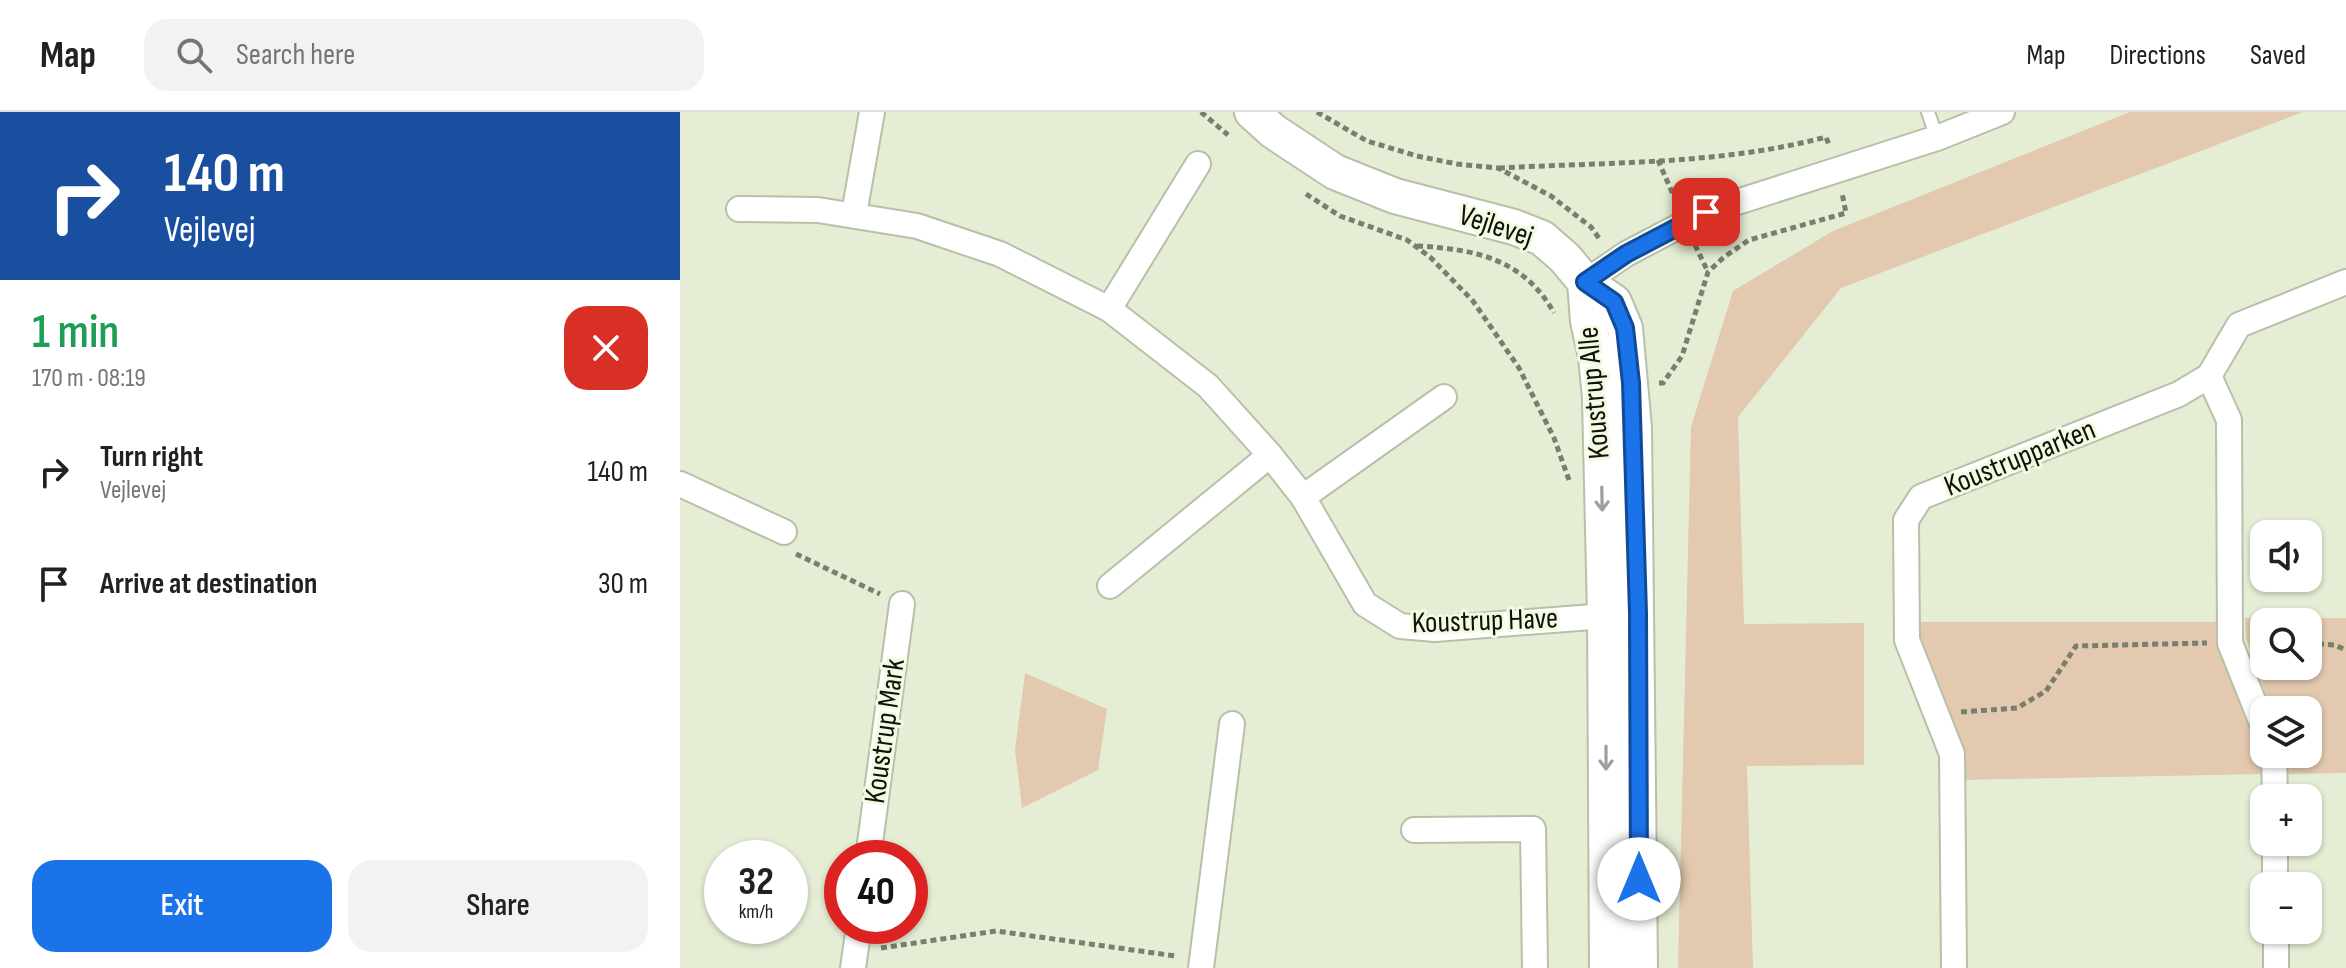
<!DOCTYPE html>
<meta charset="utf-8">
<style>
:root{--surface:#fff;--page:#f2f2f2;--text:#202124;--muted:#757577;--line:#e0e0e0;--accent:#1a73e8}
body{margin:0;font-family:"Sofia Sans Condensed",sans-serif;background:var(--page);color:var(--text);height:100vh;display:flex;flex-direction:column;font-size:30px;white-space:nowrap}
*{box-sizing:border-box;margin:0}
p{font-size:26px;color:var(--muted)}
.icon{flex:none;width:44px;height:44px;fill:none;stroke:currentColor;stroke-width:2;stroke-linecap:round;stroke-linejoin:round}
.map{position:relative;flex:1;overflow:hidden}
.details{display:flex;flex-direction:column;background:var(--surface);width:680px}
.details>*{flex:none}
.guide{background:#1a4fa0;color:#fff;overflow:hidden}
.fabs{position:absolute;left:1570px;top:408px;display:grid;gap:16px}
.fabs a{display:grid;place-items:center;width:72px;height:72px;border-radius:16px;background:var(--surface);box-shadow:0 2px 6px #0004;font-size:40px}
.speed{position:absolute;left:24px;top:728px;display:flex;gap:16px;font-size:40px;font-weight:700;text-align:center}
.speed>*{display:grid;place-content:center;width:104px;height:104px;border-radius:50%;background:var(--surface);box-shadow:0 2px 6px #0004;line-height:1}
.speed small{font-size:20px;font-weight:400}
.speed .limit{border:12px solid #d22;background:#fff;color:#111}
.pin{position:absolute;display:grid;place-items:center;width:68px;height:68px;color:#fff;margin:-34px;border-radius:16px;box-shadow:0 4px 12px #0006}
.me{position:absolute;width:88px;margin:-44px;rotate:0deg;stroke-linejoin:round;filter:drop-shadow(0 0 6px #0008)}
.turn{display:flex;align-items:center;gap:28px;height:168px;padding:0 32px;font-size:36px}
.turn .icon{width:104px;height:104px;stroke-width:2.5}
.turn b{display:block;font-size:56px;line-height:68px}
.round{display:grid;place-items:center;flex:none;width:84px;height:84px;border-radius:24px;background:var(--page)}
.summary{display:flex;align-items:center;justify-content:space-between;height:136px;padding:0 32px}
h1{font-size:48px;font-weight:600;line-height:60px;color:#1e9e55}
.button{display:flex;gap:16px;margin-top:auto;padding:16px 32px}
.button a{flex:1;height:92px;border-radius:24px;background:var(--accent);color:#fff;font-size:32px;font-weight:600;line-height:92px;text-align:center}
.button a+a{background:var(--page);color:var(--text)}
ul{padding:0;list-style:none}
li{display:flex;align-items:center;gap:24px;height:112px;padding:0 32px}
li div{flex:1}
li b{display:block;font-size:30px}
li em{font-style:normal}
header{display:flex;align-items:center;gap:48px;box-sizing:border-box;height:112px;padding:0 40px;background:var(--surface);border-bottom:2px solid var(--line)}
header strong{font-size:38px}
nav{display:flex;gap:44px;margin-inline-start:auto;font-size:28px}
.search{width:560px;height:72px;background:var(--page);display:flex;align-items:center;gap:20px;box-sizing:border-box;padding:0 28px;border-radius:24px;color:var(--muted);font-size:30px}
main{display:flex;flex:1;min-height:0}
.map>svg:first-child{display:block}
.green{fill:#e2c9af;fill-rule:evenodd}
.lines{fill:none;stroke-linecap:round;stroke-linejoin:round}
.lane-casing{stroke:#b7c0a8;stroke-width:16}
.street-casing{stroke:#b7c0a8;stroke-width:28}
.secondary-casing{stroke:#b7c0a8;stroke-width:38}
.path{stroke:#797e6e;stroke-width:5;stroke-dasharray:6 4;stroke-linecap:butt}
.lane{stroke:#fff;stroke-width:12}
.street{stroke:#fff;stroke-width:24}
.secondary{stroke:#fff;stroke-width:34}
.oneway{stroke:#9fa09d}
.route-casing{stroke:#114b97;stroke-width:20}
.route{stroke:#1a73e8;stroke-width:14}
.labels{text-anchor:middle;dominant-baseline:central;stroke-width:6;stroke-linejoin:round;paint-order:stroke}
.street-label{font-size:30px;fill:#10120a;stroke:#f2fbe2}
</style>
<header>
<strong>Map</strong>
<div class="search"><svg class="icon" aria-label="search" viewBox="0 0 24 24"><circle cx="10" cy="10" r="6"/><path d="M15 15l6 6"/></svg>Search here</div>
<nav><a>Map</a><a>Directions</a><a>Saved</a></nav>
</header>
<main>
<section class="details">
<div class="guide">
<div class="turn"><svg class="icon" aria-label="right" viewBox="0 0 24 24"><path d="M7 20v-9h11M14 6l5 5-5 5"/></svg><div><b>140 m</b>Vejlevej</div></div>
</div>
<div class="summary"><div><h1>1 min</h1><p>170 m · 08:19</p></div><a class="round" style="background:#d93025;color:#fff"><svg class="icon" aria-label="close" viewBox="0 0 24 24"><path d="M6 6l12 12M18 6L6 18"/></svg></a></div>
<ul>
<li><svg class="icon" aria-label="right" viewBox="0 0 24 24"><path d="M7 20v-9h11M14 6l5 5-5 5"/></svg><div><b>Turn right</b><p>Vejlevej</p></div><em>140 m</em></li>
<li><svg class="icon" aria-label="arrive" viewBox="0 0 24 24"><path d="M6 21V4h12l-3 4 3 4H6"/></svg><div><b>Arrive at destination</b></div><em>30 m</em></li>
</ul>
<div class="button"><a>Exit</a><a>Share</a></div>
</section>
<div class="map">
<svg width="1666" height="856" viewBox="0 0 1666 856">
<rect width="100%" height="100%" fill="#e5eed5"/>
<g class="green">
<path d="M1450 0H1623L1161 176 1058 305 1064 512 1184 511V653L1067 654 1073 856H998L1011 315 1053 179 1153 119Z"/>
<path d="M1565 506H1666V661L1607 662V642H1628V598H1591L1566 527ZM1584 510H1628V554H1584Z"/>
<path d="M1239 510H1544L1545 539 1583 642 1584 662 1280 668V649L1239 525Z"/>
<path d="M345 561 427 597 418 658 342 696 335 638Z"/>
</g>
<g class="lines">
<g class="lane-casing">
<path id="lane" d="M1248 0 1257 26"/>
</g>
<g class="street-casing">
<g id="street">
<path d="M59 97 138 98 237 114 320 142 429 197 528 274 590 343 623 385 685 492 720 514 755 517 939 503"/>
<path d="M174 102 192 0"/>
<path d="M905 170 946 142 1026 100 1257 26 1322 0"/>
<path d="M429 197 518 52"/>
<path d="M1529 264 1549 308 1550 531 1584 616"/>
<path d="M0 372 104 420"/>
<path d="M623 385 764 285"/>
<path d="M430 474 590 343"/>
<path d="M1594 642 1595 686"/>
<path d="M734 718 853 717 855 856"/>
<path d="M1595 730V774"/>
<path d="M188 746 222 492"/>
<path d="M1596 818V856"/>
<path d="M173 856 179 814"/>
<path d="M521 856 552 612"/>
<path d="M1274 856 1272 642 1227 528 1226 408 1241 385 1499 282 1529 264 1559 213 1666 170"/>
</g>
</g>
<g class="secondary-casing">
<g id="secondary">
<path d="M572 0 593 19 655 60 715 84 834 115 862 126 885 146 905 170 934 190 945 216 954 316 960 856"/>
<path d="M905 170 908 209 916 245 920 286 925 503 927 856"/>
</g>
</g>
<g class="path">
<path d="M521 0 548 23"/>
<path d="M637 0 687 29 737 44 777 52 818 56 871 84 911 115 921 129"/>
<path d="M978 48 995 87"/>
<path d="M819 56C927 50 1041 53 1146 25L1149 33"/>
<path d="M626 82 660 104 727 128 750 145 793 189 839 256 874 326 889 368"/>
<path d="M1015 133 1028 160"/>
<path d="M737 134C795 137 844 147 874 201"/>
<path d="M979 271H983L1002 244 1028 160 1044 145 1069 128 1166 101 1162 81"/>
<path d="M116 442 200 482"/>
<path d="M1628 531 1655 533 1666 538"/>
<path d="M1281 600 1337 596 1366 579 1396 534 1527 531"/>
<path d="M201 836 316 819 496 844"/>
</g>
<use href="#lane" class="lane"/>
<use href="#street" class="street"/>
<use href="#secondary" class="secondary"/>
</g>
<defs><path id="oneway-shaft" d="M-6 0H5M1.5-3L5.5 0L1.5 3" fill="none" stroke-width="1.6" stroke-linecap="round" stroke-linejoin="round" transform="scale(2)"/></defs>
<g class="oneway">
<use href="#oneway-shaft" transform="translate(922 387) rotate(89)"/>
<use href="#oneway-shaft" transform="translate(926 646) rotate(90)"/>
</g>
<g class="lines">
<g class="route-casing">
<path id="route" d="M959 767 958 501 951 271 945 216 934 190 905 170 946 142 1026 100"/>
</g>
<use href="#route" class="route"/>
</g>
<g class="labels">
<g class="street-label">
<text transform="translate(816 114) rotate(18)">Vejlevej</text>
<text transform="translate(914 281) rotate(-95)">Koustrup Alle</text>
<text transform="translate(1340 346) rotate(-22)">Koustrupparken</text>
<text transform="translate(805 509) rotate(-2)">Koustrup Have</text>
<text transform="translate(205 619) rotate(-82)">Koustrup Mark</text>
</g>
</g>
</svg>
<div class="fabs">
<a><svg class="icon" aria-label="sound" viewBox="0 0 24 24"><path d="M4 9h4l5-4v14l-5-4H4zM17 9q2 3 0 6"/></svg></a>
<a><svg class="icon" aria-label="search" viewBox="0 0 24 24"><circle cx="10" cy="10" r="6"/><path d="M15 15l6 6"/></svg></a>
<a><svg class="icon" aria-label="layers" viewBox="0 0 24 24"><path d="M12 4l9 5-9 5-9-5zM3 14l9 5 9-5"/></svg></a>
<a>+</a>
<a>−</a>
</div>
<div class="speed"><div>32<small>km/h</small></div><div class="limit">40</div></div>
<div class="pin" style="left:1026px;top:100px;background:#d93025"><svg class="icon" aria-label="arrive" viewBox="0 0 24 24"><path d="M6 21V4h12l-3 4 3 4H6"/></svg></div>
<svg class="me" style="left:959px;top:767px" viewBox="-20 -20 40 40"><circle r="19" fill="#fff"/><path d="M0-13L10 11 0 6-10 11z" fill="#1a73e8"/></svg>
</div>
</main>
